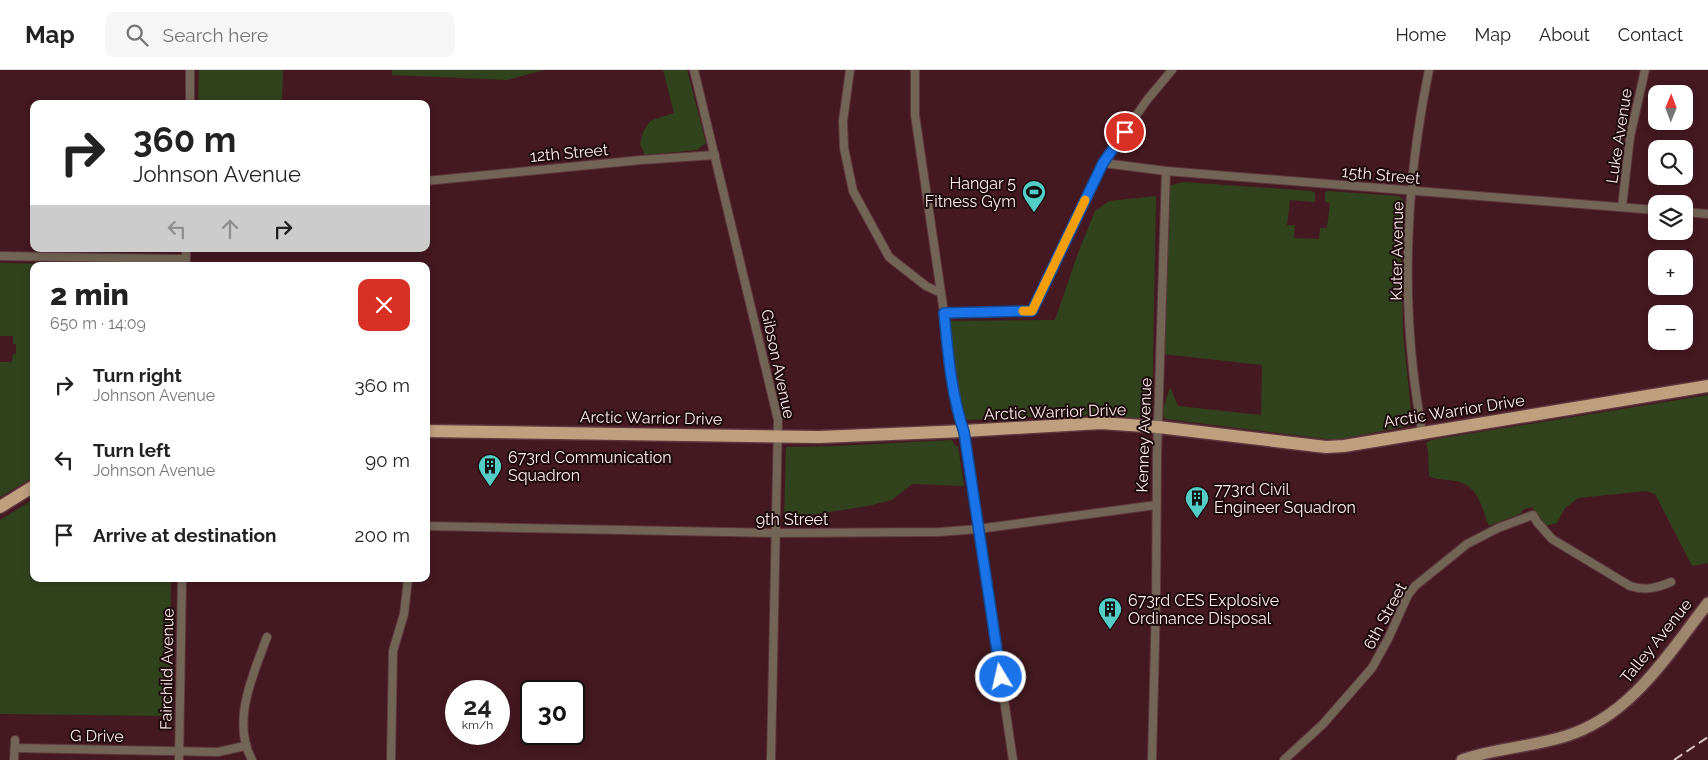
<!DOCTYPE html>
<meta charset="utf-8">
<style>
:root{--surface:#fff;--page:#f6f6f6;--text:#222;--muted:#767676;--line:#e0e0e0}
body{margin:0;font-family:Raleway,sans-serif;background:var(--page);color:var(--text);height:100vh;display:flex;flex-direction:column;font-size:19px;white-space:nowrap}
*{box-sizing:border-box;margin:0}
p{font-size:16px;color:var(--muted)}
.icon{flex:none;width:28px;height:28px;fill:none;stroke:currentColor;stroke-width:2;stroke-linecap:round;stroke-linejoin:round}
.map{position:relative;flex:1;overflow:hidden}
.side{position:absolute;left:30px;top:192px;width:400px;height:320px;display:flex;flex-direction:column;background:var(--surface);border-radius:10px;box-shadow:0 2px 8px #0003}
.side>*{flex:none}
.top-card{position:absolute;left:30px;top:30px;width:400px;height:152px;border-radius:10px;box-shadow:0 2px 8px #0003;background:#fff;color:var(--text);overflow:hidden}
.needle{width:32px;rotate:1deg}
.fabs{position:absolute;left:1648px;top:15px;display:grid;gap:10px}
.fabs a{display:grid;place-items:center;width:45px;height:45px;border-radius:10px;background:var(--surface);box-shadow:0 2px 8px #0003;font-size:25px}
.speed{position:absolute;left:445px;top:610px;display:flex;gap:10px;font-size:25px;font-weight:700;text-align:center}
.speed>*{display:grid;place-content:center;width:65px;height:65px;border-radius:50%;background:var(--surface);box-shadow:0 2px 8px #0003;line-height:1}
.speed small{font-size:12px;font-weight:400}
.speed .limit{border:2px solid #111;border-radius:8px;background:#fff;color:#111}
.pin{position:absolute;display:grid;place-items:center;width:42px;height:42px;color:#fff;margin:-21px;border:2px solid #fff;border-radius:50%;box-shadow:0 1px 5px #0007}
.me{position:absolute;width:55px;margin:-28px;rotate:351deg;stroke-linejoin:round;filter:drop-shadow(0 0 4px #0008)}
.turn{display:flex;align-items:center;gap:18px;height:105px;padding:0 20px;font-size:22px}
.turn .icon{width:65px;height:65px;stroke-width:2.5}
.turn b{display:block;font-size:35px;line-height:42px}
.lanes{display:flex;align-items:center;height:48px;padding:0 20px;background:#0003;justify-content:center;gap:25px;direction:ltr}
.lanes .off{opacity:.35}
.round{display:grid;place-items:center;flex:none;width:52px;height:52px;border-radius:10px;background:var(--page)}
.overview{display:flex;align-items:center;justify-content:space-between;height:85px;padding:0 20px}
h1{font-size:30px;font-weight:800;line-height:38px}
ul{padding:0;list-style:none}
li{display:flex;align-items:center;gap:15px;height:75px;padding:0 20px}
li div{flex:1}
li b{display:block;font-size:19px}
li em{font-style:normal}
header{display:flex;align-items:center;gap:30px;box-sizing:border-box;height:70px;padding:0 25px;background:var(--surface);border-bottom:1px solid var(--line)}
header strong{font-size:24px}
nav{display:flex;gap:28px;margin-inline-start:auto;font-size:18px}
.search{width:350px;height:45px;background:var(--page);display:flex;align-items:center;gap:12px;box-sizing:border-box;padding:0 18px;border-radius:10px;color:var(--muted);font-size:19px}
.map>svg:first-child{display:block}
.green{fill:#31431d}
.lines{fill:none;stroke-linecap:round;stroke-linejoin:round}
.street-casing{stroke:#5e363e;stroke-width:10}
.secondary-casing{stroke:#5e363e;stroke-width:14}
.primary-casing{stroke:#5e363e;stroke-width:15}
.street{stroke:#736555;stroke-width:8}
.secondary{stroke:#9d866d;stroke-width:11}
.primary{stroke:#bea07f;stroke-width:12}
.rail{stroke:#d7bfc2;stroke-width:2;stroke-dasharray:10 5;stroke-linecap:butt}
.route-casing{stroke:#114b97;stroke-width:12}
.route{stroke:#1a73e8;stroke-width:9}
.slow{stroke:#f59e0b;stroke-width:9}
.labels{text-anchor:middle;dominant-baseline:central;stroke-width:4;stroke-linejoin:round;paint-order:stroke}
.street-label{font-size:16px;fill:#feebed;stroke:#1e0b0e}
.poi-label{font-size:16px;fill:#feebed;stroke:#1e0b0e;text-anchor:start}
</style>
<header>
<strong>Map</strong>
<div class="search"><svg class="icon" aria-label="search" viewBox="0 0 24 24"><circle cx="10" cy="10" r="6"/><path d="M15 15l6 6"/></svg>Search here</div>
<nav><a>Home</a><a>Map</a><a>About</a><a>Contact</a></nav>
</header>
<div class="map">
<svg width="1708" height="690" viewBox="0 0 1708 690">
<rect width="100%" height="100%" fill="#441921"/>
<g class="green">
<path d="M199 0H283L282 33 198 34Z"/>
<path d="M392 0H544L507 10 392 5Z"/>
<path d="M663 0H687L706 73 697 80 645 85 640 74 643 62 650 51 674 43Z"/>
<path d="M1183 112 1311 121 1315 123V132L1290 130 1287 155H1295L1294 168 1319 169 1320 158H1327L1330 133 1325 132V122L1328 121 1399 126 1405 132 1401 176 1403 262 1412 352 1409 356 1335 370 1166 349 1161 345 1170 317 1178 336 1261 345 1262 295 1163 284 1168 116Z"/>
<path d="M1156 126 1152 344C1140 351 1124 347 1111 346 1063 344 1015 348 968 350L963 347 948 251 1055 250 1078 183 1095 141 1109 131Z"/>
<path d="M0 193 171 196H34V407L0 427V292H12L13 284H16V274H13V266H0Z"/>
<path d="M1708 325V493L1692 496 1655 424 1646 421 1578 428 1565 438 1557 453 1545 456 1532 437 1524 439 1520 444 1489 456C1482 439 1479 418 1460 412 1450 409 1439 411 1429 406L1428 380 1426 373 1431 370Z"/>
<path d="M952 370 956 376H958L964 416 912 414 892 430 868 436 784 449 786 377 835 376Z"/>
<path d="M34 429V509H171L169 646 0 644V450Z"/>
</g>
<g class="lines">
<g class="street-casing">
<g id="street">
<path d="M694 0 778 350 771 690"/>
<path d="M850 0 843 51 844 78 853 121 889 187 926 216 941 223"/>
<path d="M915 0V45L944 243 949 284 959 347 964 361 1013 690"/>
<path d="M190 34V0"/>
<path d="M1103 93 1166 101 1656 140"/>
<path d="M426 111 641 90 715 85"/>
<path d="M1622 137 1630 67 1645 0"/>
<path d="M1684 142 1708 144"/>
<path d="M0 186 186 189"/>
<path d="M186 196V179"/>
<path d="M944 243 1032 241 1103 93 1147 30 1172 0"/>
<path d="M1422 363C1419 341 1415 320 1413 299 1402 200 1409 97 1429 0"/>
<path d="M426 456 775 463 940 462 978 459 1156 435"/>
<path d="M15 678 218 682 245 676"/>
<path d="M14 690 15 670"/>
<path d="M179 690 182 509"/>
<path d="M252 690C231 651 253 605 267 567"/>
<path d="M391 690 393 581 404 544 408 509"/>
<path d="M1152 690 1156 533 1157 385 1166 101"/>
<path d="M1284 690 1323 654 1372 598 1388 569 1408 525 1415 516 1467 474 1498 458 1533 445 1537 452 1552 469 1630 516C1645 521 1657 518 1671 512"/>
</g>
</g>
<g class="secondary-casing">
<path id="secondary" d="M1462 690C1495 678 1532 677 1566 666 1631 646 1668 584 1708 533"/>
</g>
<g class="primary-casing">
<g id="primary">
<path d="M426 361 819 367 964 361 1101 353 1158 357 1326 377 1344 376 1708 316"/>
<path d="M0 437 34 416"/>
</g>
</g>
<use href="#street" class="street"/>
<use href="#secondary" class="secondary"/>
<use href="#primary" class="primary"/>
<path class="rail" d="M1674 690 1708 667"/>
</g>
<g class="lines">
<g class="route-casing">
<path id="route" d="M1001 607 964 362C951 324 948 282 944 243L1032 241 1103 93 1125 62"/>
</g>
<use href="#route" class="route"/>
<path class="slow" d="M1023 241H1032L1085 130"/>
</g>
<defs>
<g id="stadium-pin" transform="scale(1.25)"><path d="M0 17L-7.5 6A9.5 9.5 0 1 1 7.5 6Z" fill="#54cdc6" stroke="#1e0b0e"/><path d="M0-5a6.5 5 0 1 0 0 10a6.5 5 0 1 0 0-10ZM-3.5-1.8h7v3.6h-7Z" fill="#111"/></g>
<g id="building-pin" transform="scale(1.25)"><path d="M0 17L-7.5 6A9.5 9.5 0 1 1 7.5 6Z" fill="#54cdc6" stroke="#1e0b0e"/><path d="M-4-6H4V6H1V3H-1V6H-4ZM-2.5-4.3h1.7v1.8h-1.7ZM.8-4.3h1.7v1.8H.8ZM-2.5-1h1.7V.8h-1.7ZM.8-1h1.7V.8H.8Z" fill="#111"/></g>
</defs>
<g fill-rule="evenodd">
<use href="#stadium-pin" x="1034" y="122"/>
<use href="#building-pin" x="490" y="396"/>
<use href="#building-pin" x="1197" y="428"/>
<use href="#building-pin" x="1110" y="539"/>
</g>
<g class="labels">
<g class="street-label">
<text transform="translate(1619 66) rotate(-81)">Luke Avenue</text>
<text transform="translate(569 83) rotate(-5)">12th Street</text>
<text transform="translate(1381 105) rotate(5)">15th Street</text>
<text transform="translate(1397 181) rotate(-89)">Kuter Avenue</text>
<text transform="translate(778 294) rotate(78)">Gibson Avenue</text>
<text transform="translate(1454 341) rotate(-9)">Arctic Warrior Drive</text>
<text transform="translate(1055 342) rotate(-2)">Arctic Warrior Drive</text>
<text transform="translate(651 348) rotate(1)">Arctic Warrior Drive</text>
<text transform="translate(1144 365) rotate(-88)">Kenney Avenue</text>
<text x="792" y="449">9th Street</text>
<text transform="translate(1385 546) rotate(-62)">6th Street</text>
<text transform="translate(1656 571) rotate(-51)">Talley Avenue</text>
<text transform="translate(167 599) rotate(-89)">Fairchild Avenue</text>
<text transform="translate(97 666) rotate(1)">G Drive</text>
</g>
<g class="poi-label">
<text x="1016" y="113" text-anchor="end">Hangar 5<tspan x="1016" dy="18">Fitness Gym</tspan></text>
<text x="508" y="387">673rd Communication<tspan x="508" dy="18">Squadron</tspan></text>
<text x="1214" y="419">773rd Civil<tspan x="1214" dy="18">Engineer Squadron</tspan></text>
<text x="1128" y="530">673rd CES Explosive<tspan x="1128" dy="18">Ordinance Disposal</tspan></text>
</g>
</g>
</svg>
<div class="fabs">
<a><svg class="needle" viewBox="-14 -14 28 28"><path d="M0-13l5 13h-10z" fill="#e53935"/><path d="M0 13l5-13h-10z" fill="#767676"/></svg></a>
<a><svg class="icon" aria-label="search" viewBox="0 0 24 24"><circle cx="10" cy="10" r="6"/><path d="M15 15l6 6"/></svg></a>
<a><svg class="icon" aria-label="layers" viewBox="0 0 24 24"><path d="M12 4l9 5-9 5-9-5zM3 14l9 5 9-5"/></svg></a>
<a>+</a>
<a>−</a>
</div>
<div class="speed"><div>24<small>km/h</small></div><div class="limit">30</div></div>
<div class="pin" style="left:1125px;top:62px;background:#d93025"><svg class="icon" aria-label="arrive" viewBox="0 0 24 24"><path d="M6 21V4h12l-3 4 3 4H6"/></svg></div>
<svg class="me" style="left:1001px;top:607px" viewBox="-20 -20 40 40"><circle r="17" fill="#1a73e8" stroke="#fff" stroke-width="3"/><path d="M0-11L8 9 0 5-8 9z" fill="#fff"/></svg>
<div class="top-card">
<div class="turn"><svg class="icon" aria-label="right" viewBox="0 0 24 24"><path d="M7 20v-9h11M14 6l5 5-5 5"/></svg><div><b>360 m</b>Johnson Avenue</div></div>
<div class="lanes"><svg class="icon off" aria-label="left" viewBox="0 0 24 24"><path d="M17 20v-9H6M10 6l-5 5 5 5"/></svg><svg class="icon off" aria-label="ahead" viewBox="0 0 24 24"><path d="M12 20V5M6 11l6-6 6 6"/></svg><svg class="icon" aria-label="right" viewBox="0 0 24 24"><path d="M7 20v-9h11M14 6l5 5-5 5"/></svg></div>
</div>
<section class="side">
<div class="overview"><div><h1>2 min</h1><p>650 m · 14:09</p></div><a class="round" style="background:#d93025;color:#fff"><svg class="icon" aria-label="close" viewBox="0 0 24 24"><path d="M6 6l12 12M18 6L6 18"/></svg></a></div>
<ul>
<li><svg class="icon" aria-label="right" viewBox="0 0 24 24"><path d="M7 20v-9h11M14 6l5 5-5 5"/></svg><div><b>Turn right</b><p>Johnson Avenue</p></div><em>360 m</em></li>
<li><svg class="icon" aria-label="left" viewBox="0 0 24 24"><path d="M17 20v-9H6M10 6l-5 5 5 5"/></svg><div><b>Turn left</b><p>Johnson Avenue</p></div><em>90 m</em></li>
<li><svg class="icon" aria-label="arrive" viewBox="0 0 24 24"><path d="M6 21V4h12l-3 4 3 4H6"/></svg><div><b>Arrive at destination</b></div><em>200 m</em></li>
</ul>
</section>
</div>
